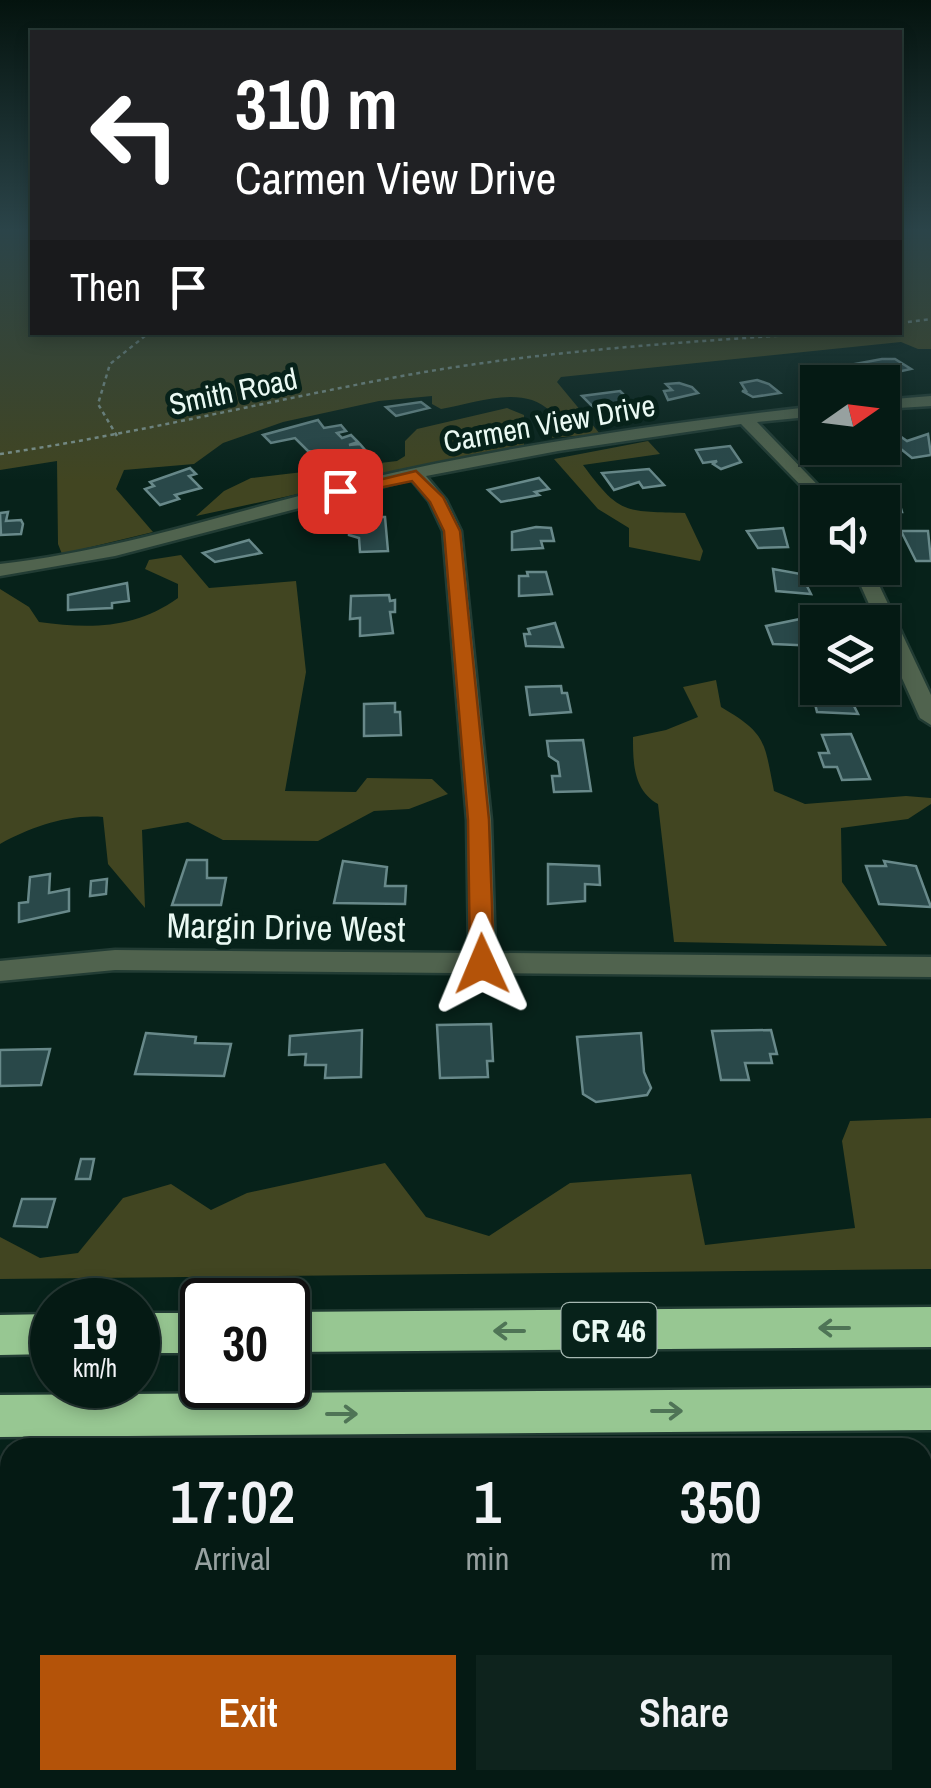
<!DOCTYPE html>
<style>
:root{--surface:#051a14;--page:#0e231d;--text:#f1f3f6;--muted:#97a1a0;--line:#263834;--accent:#b45309}
body{margin:0;font-family:"Archivo Narrow",sans-serif;background:var(--page);color:var(--text);height:100vh;display:flex;flex-direction:column;font-size:38px;white-space:nowrap}
*{box-sizing:border-box;margin:0}
p{font-size:32px;color:var(--muted)}
.icon{flex:none;width:55px;height:55px;fill:none;stroke:currentColor;stroke-width:2;stroke-linecap:round;stroke-linejoin:round}
.map{position:relative;flex:1;overflow:hidden}
.details{position:absolute;left:0px;top:1438px;width:932px;height:352px;display:flex;flex-direction:column;background:var(--surface);border-radius:30px 30px 0 0;box-shadow:0 5px 15px #0003,0 0 0 2px var(--line)}
.details>*{flex:none}
.banner{position:absolute;left:30px;top:30px;width:872px;height:305px;border-radius:0px;box-shadow:0 5px 15px #0003,0 0 0 2px var(--line);background:#202124;color:#fff;overflow:hidden}
.needle{width:65px;rotate:76deg}
.fabs{position:absolute;left:800px;top:365px;display:grid;gap:20px}
.fabs a{display:grid;place-items:center;width:100px;height:100px;border-radius:0px;background:var(--surface);box-shadow:0 5px 15px #0003,0 0 0 2px var(--line);font-size:50px}
.speed{position:absolute;left:30px;top:1278px;display:flex;gap:20px;font-size:50px;font-weight:700;text-align:center}
.speed>*{display:grid;place-content:center;width:130px;height:130px;border-radius:50%;background:var(--surface);box-shadow:0 5px 15px #0003,0 0 0 2px var(--line);line-height:1}
.speed small{font-size:25px;font-weight:400}
.speed .limit{border:5px solid #111;border-radius:15px;background:#fff;color:#111}
.pin{position:absolute;display:grid;place-items:center;width:85px;height:85px;color:#fff;margin:-42px;border-radius:20px;box-shadow:0 5px 15px #0006}
.me{position:absolute;width:110px;margin:-55px;rotate:359deg;stroke-linejoin:round;filter:drop-shadow(0 0 8px #0008)}
.turn{display:flex;align-items:center;gap:35px;height:210px;padding:0 40px;font-size:45px}
.turn .icon{width:130px;height:130px;stroke-width:2.5}
.turn b{display:block;font-size:70px;line-height:85px}
.then{display:flex;align-items:center;height:95px;padding:0 40px;background:#0003;gap:20px;font-size:38px}
.eta{display:flex;justify-content:space-evenly;align-items:center;height:170px;text-align:center}
.eta b{font-size:60px;font-weight:600;line-height:70px}
.cta{display:flex;gap:20px;margin-top:auto;padding:20px 40px}
.cta a{flex:1;height:115px;border-radius:0px;background:var(--accent);color:#fff;font-size:40px;font-weight:600;line-height:115px;text-align:center}
.cta a+a{background:var(--page);color:var(--text)}
.map>svg:first-child{display:block}
.green{fill:#414521}
.building{fill:#294849;stroke:#68898a;stroke-width:2.5}
.lines{fill:none;stroke-linecap:round;stroke-linejoin:round}
.street-casing{stroke:#223c34;stroke-width:5}
.highway-casing{stroke:#223c34;stroke-width:5}
.path{stroke:#7e938c;stroke-width:2.5;stroke-dasharray:4 4;stroke-linecap:butt}
.street{fill:#50634e;fill-rule:evenodd}
.highway{fill:#97c792;fill-rule:evenodd}
.oneway{stroke:#4f7456}
.route{fill:#b45309;stroke:#753606;stroke-width:2.5}
.labels{text-anchor:middle;dominant-baseline:central;stroke-width:10;stroke-linejoin:round;paint-order:stroke}
.far-street-label{font-size:30px;fill:#eaf9f3;stroke:#07221a}
.shield{fill:#07221a;stroke:#a6b8b2;stroke-width:2.5}
.shield-label{font-size:32px;font-weight:bold;fill:#eaf9f3}
.street-label{font-size:35px;fill:#eaf9f3;stroke:#07221a}
</style>
<div class="map">
<svg width="931" height="1788" viewBox="0 0 931 1788">
<rect width="100%" height="100%" fill="#07221a"/>
<g class="green">
<path d="M0 231H32V332H900V231H931V349H918L901 342 561 377 557 382 600 434 549 438 550 411C523 384 475 403 441 409L432 404V396L379 401 283 422 223 443 194 464 124 470 116 489 153 532 62 554 58 544 57 461 0 470Z"/>
<path d="M507 408 524 415V445L196 516 224 491 251 478 397 461 405 456V441L417 429Z"/>
<path d="M648 441 660 454 583 465C620 515 624 511 685 513L703 551 700 561 629 547V528L598 509 554 459Z"/>
<path d="M181 555 209 588 296 581 306 672 285 791 356 792 367 778 432 779 448 794 409 809 374 811 318 841 223 840 188 822 142 830 145 908 108 864 103 817C67 814 31 827 0 844V589L29 607 39 622C90 629 135 629 178 598V584L145 569 149 560Z"/>
<path d="M716 680 721 707C767 734 764 741 774 791L805 804 906 796 931 798V804L908 819 841 828 842 882 887 946 674 942 658 804C633 790 633 762 633 737L666 730 698 717 683 687Z"/>
<path d="M931 1118V1269L0 1279V1237L40 1258 78 1253 123 1198 171 1184 211 1210 247 1193 385 1163 426 1217 489 1236 570 1183 691 1174 705 1245 855 1228 842 1141 850 1121Z"/>
<path d="M10 1516V1624L0 1626V1517Z"/>
</g>
<g class="building">
<path d="M882 359H895L911 369 870 378 850 365Z"/>
<path d="M824 371 840 374 848 379 810 385 802 379Z"/>
<path d="M757 380 769 384 780 393 753 397 742 391H746L741 383Z"/>
<path d="M679 383 692 387 698 393 668 400 664 391 672 390 666 384Z"/>
<path d="M620 391 630 401 608 408H594L582 396Z"/>
<path d="M421 402 429 408 396 416 386 407Z"/>
<path d="M318 420 324 428 341 425 346 431 337 433 342 438 351 435 358 442 349 445 360 444 366 451 324 461 321 453 308 451 295 438 271 443 263 435Z"/>
<path d="M897 434 907 441 928 434 931 455 912 458 886 437Z"/>
<path d="M730 446 741 462 721 469 713 464 717 461 703 463 696 450Z"/>
<path d="M190 468 196 474 189 476 201 488 175 495 179 499 160 505 145 489 154 486 150 482Z"/>
<path d="M649 469 664 485 643 488 639 482 614 490 602 473Z"/>
<path d="M539 478 549 489 535 492 539 495 501 502 488 490Z"/>
<path d="M871 495H897L902 512H882V502H874Z"/>
<path d="M8 512 6 521 21 520 23 524 21 534 1 535 0 513Z"/>
<path d="M349 517H385L388 551 360 552 359 538 349 535Z"/>
<path d="M536 527 551 528 554 541H541L543 548 512 550V532Z"/>
<path d="M783 528 788 547 758 548 747 531Z"/>
<path d="M901 531H928L931 561H916Z"/>
<path d="M249 540 261 553 215 562 203 553Z"/>
<path d="M773 569 801 574 811 594 776 591Z"/>
<path d="M527 572H546L552 594 519 596V576H528Z"/>
<path d="M127 583 129 601 112 603V608L68 610V595Z"/>
<path d="M389 595 390 601 395 600V612H390L393 633 360 636V618L350 619 351 596Z"/>
<path d="M810 617 818 630H813L818 646 773 644 766 626Z"/>
<path d="M555 623 563 647 526 646 524 634H530L528 629Z"/>
<path d="M810 683 845 688 858 714 817 712Z"/>
<path d="M561 686 562 693H567L571 712 530 715 526 687Z"/>
<path d="M395 703V712H400L401 735 364 736V704Z"/>
<path d="M851 734 870 779 842 780 837 767H824L819 753H829L822 735Z"/>
<path d="M583 740 591 791 554 792 552 776H560L558 762 549 756 547 741Z"/>
<path d="M187 860H207V878H226L221 905H172Z"/>
<path d="M343 861 387 867 385 886H406L405 904 334 903Z"/>
<path d="M884 861 916 866 931 907 879 904 866 866H886Z"/>
<path d="M548 864 599 866 600 885 585 884V901L548 904Z"/>
<path d="M50 874 49 893 69 889V911L19 922V903L28 902 30 877Z"/>
<path d="M107 879 106 894 90 896 91 881Z"/>
<path d="M491 1024 493 1061H487L488 1077 440 1078 437 1025Z"/>
<path d="M362 1030 361 1077 325 1078 326 1065H305L306 1054 289 1055 290 1036Z"/>
<path d="M771 1030 777 1054H770L772 1063H745L749 1080H721L712 1031Z"/>
<path d="M146 1033 196 1037 195 1043 231 1044 224 1076 135 1074Z"/>
<path d="M641 1033 644 1072 651 1088 647 1095 596 1102 583 1094 577 1037Z"/>
<path d="M50 1049 41 1085 0 1086V1050Z"/>
<path d="M81 1159H94L90 1179H76Z"/>
<path d="M22 1199H55L47 1227 14 1226Z"/>
</g>
<g class="lines">
<g class="street-casing">
<g id="street">
<path d="M931 396V406L882 409V400Z"/>
<path d="M818 406V416L757 422 834 502 818 503 741 424 558 451 426 476 446 500 461 531 491 820 495 953 931 957V977L115 970 0 981V961L115 950 469 953 467 820 443 531 429 501 411 479 115 556 0 576V564C123 550 241 509 361 480 511 445 664 423 818 406Z"/>
<path d="M853 568H871L931 695V725L920 718 882 634V622H877Z"/>
</g>
</g>
<g class="highway-casing">
<g id="highway">
<path d="M931 1307V1347L288 1352V1312Z"/>
<rect x="138" y="1313" width="64" height="40"/>
<path d="M52 1314V1354L0 1355V1315Z"/>
<path d="M931 1388V1430L0 1437V1395Z"/>
</g>
</g>
<g class="path">
<path d="M900 323 931 319"/>
<path d="M117 436 98 404 110 364 150 332"/>
<path d="M0 454C135 434 268 401 402 376 544 350 688 342 832 332"/>
</g>
<use href="#street" class="street"/>
<use href="#highway" class="highway"/>
</g>
<defs><path id="oneway-shaft" d="M-6 0H5M1.5-3L5.5 0L1.5 3" fill="none" stroke-width="1.6" stroke-linecap="round" stroke-linejoin="round" transform="scale(2.5)"/></defs>
<g class="oneway">
<use href="#oneway-shaft" transform="translate(834 1328) rotate(180)"/>
<use href="#oneway-shaft" transform="translate(509 1331) rotate(180)"/>
<use href="#oneway-shaft" transform="translate(667 1411)"/>
<use href="#oneway-shaft" transform="translate(342 1414)"/>
</g>
<linearGradient id="sky" x2="0" y2="1"><stop stop-color="#04130e"/><stop offset="0.48" stop-color="#2b4449"/><stop offset="1" stop-color="#2b4449" stop-opacity="0"/></linearGradient>
<rect width="931" height="481" fill="url(#sky)"/>
<path class="route" d="M416 471 443 497 460 531 489 820 494 964 482 973 470 964 468 820 444 531 430 502 412 481 340 496 333 491Z"/>
<g class="labels">
<g class="far-street-label">
<text transform="translate(233 391) rotate(-12)">Smith Road</text>
<text transform="translate(549 423) rotate(-10)">Carmen View Drive</text>
</g>
<rect class="shield" x="561.5" y="1303" width="95" height="54" rx="8"/>
<g class="shield-label">
<text x="609" y="1330">CR 46</text>
</g>
<g class="street-label">
<text transform="translate(286 927) rotate(1)">Margin Drive West</text>
</g>
</g>
</svg>
<div class="fabs">
<a><svg class="needle" viewBox="-14 -14 28 28"><path d="M0-13l5 13h-10z" fill="#e53935"/><path d="M0 13l5-13h-10z" fill="#97a1a0"/></svg></a>
<a><svg class="icon" aria-label="sound" viewBox="0 0 24 24"><path d="M4 9h4l5-4v14l-5-4H4zM17 9q2 3 0 6"/></svg></a>
<a><svg class="icon" aria-label="layers" viewBox="0 0 24 24"><path d="M12 4l9 5-9 5-9-5zM3 14l9 5 9-5"/></svg></a>
</div>
<div class="speed"><div>19<small>km/h</small></div><div class="limit">30</div></div>
<div class="pin" style="left:340px;top:491px;background:#d93025"><svg class="icon" aria-label="arrive" viewBox="0 0 24 24"><path d="M6 21V4h12l-3 4 3 4H6"/></svg></div>
<svg class="me" style="left:482px;top:964px" viewBox="-20 -20 40 40"><path d="M0-17L14 15 0 8-14 15z" fill="#b45309" stroke="#fff" stroke-width="4"/></svg>
<div class="banner">
<div class="turn"><svg class="icon" aria-label="left" viewBox="0 0 24 24"><path d="M17 20v-9H6M10 6l-5 5 5 5"/></svg><div><b>310 m</b>Carmen View Drive</div></div>
<div class="then">Then<svg class="icon" aria-label="arrive" viewBox="0 0 24 24"><path d="M6 21V4h12l-3 4 3 4H6"/></svg></div>
</div>
<section class="details">
<div class="eta">
<div><b>17:02</b><p>Arrival</p></div>
<div><b>1</b><p>min</p></div>
<div><b>350</b><p>m</p></div>
</div>
<div class="cta"><a>Exit</a><a>Share</a></div>
</section>
</div>
